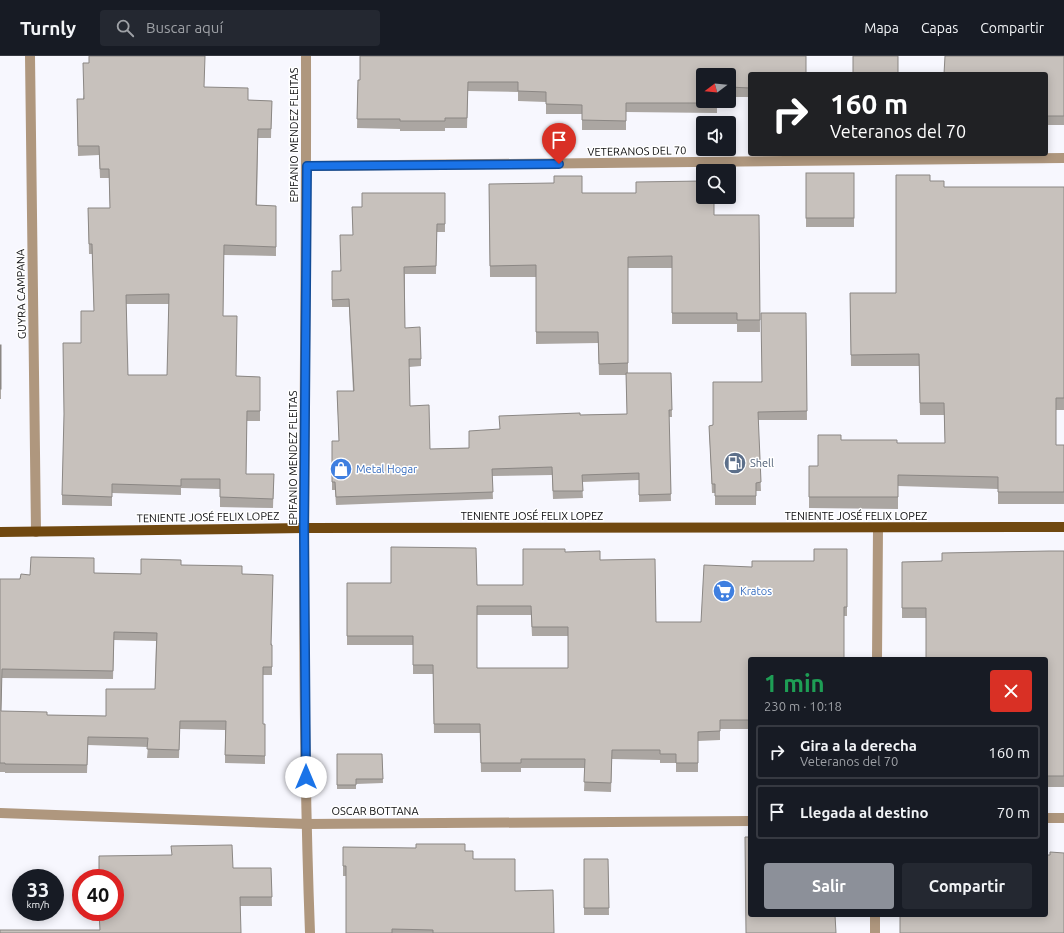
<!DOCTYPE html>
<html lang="es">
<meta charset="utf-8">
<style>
:root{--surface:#171b24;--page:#242831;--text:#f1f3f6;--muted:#9ea1a6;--line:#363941;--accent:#8c9099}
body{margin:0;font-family:Ubuntu,sans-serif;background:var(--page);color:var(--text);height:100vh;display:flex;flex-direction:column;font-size:15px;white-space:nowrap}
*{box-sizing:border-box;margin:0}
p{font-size:13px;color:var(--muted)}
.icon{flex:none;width:22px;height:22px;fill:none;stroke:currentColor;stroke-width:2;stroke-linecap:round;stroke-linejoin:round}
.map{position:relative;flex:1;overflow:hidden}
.side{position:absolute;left:748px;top:601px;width:300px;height:260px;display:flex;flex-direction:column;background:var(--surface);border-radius:4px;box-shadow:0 2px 10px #0003}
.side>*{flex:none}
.guide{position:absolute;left:748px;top:16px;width:300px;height:84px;border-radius:4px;box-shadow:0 2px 10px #0003;background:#202124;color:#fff;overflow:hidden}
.needle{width:26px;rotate:254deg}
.buttons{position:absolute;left:696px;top:12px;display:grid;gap:8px}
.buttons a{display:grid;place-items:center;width:40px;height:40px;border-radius:4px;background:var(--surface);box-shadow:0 2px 10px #0003;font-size:20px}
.speed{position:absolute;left:12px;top:813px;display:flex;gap:8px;font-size:20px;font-weight:700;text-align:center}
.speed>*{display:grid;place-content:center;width:52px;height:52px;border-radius:50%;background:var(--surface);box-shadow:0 2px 10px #0003;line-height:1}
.speed small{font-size:10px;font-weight:400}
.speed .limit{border:6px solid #d22;background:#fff;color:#111}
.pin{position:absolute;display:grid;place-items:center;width:34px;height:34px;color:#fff;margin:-41px -17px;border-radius:50% 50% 50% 0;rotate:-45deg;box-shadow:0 0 4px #0007}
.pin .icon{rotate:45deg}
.me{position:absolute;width:44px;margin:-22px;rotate:0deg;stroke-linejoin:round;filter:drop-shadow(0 0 3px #0008)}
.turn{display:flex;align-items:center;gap:14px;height:84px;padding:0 16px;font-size:18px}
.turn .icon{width:52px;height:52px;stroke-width:2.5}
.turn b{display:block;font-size:28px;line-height:34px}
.round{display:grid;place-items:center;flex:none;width:42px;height:42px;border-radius:4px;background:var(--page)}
.summary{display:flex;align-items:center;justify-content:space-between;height:68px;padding:0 16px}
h1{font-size:24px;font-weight:700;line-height:30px;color:#1e9e55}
.action{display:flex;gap:8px;margin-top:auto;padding:8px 16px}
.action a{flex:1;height:46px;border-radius:4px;background:var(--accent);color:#fff;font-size:16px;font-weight:700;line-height:46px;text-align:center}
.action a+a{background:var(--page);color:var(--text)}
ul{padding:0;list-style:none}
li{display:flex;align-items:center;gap:12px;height:54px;margin:0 8px 6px;padding:0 8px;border:2px solid var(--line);border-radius:4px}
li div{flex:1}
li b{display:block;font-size:15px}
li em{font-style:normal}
header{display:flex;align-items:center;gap:24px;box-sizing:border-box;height:56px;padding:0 20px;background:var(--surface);border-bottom:1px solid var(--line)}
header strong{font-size:19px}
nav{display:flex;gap:22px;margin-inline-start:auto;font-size:14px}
.search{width:280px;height:36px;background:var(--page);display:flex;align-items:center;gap:10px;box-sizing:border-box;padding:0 14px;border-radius:4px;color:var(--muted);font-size:15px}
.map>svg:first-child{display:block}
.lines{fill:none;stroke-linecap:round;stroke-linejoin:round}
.minor{stroke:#af977e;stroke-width:10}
.major{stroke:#704810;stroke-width:10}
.wall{fill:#aba6a2;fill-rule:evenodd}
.building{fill:#c7c1bc;stroke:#8b8784;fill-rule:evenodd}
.route-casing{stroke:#114b97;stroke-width:10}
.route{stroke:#1a73e8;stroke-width:7}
.labels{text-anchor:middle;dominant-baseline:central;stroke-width:3;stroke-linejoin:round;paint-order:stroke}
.street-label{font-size:11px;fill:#0b0b0d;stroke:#fff}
.service-label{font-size:11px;fill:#4e5e75;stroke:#fff;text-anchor:start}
.shop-label{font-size:11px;fill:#366cbe;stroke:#fff;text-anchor:start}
</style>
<header>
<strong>Turnly</strong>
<div class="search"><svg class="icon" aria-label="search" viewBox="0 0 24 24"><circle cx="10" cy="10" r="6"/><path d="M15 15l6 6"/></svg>Buscar aquí</div>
<nav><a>Mapa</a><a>Capas</a><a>Compartir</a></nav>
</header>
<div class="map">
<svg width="1064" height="877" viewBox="0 0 1064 877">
<rect width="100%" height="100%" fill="#f7f7fe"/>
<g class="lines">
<g class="minor">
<path d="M30 0 36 476"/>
<path d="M306 0C307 292 299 585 310 877"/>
<path d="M307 110 1064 102"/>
<path d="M877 603 878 472"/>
<path d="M0 757 306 768 750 765"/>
<path d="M1046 762H1064"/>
<path d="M875 877V859"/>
</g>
<path class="major" d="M0 476 304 472 1064 471"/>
</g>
<g class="wall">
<path d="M1064 0V69H1046V18Z"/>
<path d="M89 7 204 31 248 44 272 45 271 82H258L257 149 276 150V200L224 199 223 260 236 320 260 321V365H247L246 418H274L273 452 220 451V433L181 432V439L112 437V450L62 449V439L81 287 94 255 92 198H89L88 152H110L109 122H100L99 99 78 100 77 43H83ZM126 248H169L167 319H128Z"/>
<path d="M750 18V41H729V19H703L717 45V57L626 56V74H582V58H546V46L518 45V36L468 35 467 72H445V75H400V73L357 72 358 24Z"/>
<rect x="806" y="117" width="48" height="54"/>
<path d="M930 125 944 131H1064V354H1056V389H1064V448H998V433L898 430V453L809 452V410H818L841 384 897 387H945L944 359H920L919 310H851L850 237H896Z"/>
<path d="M489 128 582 137 714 159H759L760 276H737V268H672V212H628V317H671L672 361H669L671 445 639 446V424L582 426 583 442 553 443 552 419 492 420 493 443 336 449 335 434H332V385H339L337 335H353L349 251H332V215H340L353 179 352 151H362L445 137V176H437L436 218H405V272L421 303V310L409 311 410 350 430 393 469 392 500 373 580 359 627 358 626 319H599L598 287 536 288V221H490Z"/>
<path d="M806 257 807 364H758L761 435H756V449H715V437H712L709 370 713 369 761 326Z"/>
<rect x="0" y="289" width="1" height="54"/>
<path d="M847 493V560H844L750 603V673H720V684L698 685V716H676V707H660V704L612 703 611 736 584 735 585 712H521V716H481L480 677H434L433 618H413V589H347V527L477 529H523L565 496 600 504 656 566H701L752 511 814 505ZM477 559H531L532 580H568V612H477Z"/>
<path d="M1064 495V731H1046V603L926 562H902V506L942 505Z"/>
<path d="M181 509 242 518 272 589V619H263V668H265V708L225 707V674L180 673 179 702H147L148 691 88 689 87 717H5V716H0V523H20L30 519 94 517 141 518ZM114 584 156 585 155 633 106 660 47 659 1 655 2 622 113 623Z"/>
<path d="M337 698H382L383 727 356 728V733H337Z"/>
<path d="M343 791 465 795 473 803 515 835 554 877H346V820H343Z"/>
<path d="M584 803H608L609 859H584Z"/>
<path d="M233 812H271L272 850H240L100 874Z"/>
</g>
<g class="building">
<path d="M89 0H205L204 31 248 32V44L272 45 271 73H258L256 149 276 150V191L224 189 223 260H237L236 320 260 321V355H247L246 418H274L273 443 220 441V423H181V430L112 428V441L62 439 64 358 63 287H81V255H94L92 188H89L88 152H110L109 113H100L99 90H78L77 43H84L83 7H89ZM169 238 167 319H128L126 239Z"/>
<path d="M360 0H806V18H750V32L729 31V19H703V45H717V47H626V65L582 64V49L546 48V36L518 35V26H468L467 62H445V65H400V63H357L358 24H360Z"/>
<rect x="853" y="0" width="45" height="18"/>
<path d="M945 0H1064V60H1046V18H944Z"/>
<rect x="806" y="117" width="48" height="45"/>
<path d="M896 119H930V125H944V131H1064V342H1056V389H1064V436H998V421L898 419V441H809V410H818V379H841V384H897V387H945L944 347H920L919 298 851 299 850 237H896Z"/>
<path d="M554 120H582V137H636V126L703 125V141H714V159H759L760 264H737V257H672V200L628 201V307L599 308 598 276H536V209L490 210 489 128 554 127Z"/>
<path d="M362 137H445V168H437L436 210 404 211 405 272 420 271 421 303H409L410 350 429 349 430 393 469 392V375L500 373 499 360 580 357V359L627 358 626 317H671L672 354H669L671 438 639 439V417L582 419 583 435H553L552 411 492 413 493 436 336 441 335 426H332V385H339L337 335H354L349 243 332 244V215H341L340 179H353L352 151H362Z"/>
<path d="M761 257H806L807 355 758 356 761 426 756 427V440H715V428H712L709 370 713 369V326H762Z"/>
<rect x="0" y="289" width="1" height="44"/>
<path d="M391 491 476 492 477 529H523V493H565V496L600 495V504L655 503 656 566H701L704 509 752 511V505H814V493H847V551H844V603H750V664H720V675L698 676V707H676V698H660V694H612L611 727 584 726 585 703H521V707H481L480 668H434L433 609H413V580H347V527H391ZM477 550H531L532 571H568V612H477Z"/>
<path d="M1049 495H1064V720H1046V603H926V552H902V506L942 505V497Z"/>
<path d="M31 501 94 502V517L141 518V503L181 504V509L242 510V518L273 519 271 589H272V611H263V668H265V700L225 699 226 665H180L179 694 147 693 148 682 88 681 87 709 5 708V707H0V523H20L21 518 30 519ZM114 576 157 577 155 633H106V660L47 659V656L1 655 2 613 113 615Z"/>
<path d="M337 698H382L383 723H356V729H337Z"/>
<path d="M745 781H750V859H835L836 877H746Z"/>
<path d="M416 788H465V795H473V803H515V835L553 834 554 877H433V874L392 873V877H346V810H343V791L416 792Z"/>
<path d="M232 789 233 812H271L272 841H240L241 877H0V874H100L99 856H115V822H99V800L172 799 171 790Z"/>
<path d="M1050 796 1064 797V877H900V859H1046V799H1050Z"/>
<path d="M584 803H608L609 852H584Z"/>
</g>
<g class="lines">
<g class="route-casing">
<path id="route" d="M306 721 304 472 307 110 559 108"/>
</g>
<use href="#route" class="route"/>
</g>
<defs>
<g id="fuel-disc" transform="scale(1.15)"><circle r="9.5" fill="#5c6f8a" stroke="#fff"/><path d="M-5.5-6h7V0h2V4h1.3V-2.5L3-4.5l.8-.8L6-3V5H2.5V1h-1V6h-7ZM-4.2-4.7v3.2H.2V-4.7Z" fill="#fff"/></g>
<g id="shop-disc" transform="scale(1.15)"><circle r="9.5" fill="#3f7fe0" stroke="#fff"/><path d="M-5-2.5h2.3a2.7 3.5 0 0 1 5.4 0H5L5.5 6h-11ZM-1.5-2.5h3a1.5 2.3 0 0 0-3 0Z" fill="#fff"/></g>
<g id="supermarket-disc" transform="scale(1.15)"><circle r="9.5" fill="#3f7fe0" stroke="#fff"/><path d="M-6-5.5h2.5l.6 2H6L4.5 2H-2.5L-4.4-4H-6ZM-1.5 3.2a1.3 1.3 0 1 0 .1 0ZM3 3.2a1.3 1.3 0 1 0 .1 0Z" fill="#fff"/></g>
</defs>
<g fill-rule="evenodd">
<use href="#fuel-disc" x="735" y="407"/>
<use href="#shop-disc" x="341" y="413"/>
<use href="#supermarket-disc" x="724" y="535"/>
</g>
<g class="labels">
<g class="street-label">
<text transform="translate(294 79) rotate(-90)">EPIFANIO MENDEZ FLEITAS</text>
<text transform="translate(637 95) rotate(-1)">VETERANOS DEL 70</text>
<text transform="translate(21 238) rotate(-91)">GUYRA CAMPANA</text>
<text transform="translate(293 402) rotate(-90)">EPIFANIO MENDEZ FLEITAS</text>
<text x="532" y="460">TENIENTE JOSÉ FELIX LOPEZ</text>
<text x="856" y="460">TENIENTE JOSÉ FELIX LOPEZ</text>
<text transform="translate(208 461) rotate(-1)">TENIENTE JOSÉ FELIX LOPEZ</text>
<text x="375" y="755">OSCAR BOTTANA</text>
</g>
<g class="service-label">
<text x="750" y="407">Shell</text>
</g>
<g class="shop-label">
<text x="356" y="413">Metal Hogar</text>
<text x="740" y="535">Kratos</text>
</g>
</g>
</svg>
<div class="buttons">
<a><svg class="needle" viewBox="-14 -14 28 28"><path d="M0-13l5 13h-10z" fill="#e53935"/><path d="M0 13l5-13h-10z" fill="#9ea1a6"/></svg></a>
<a><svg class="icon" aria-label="sound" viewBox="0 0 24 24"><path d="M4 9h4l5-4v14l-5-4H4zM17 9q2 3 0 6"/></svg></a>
<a><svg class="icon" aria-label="search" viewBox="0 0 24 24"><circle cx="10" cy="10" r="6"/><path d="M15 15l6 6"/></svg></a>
</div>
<div class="speed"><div>33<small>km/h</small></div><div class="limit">40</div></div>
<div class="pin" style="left:559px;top:108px;background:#d93025"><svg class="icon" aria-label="arrive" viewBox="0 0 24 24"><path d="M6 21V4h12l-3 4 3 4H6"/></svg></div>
<svg class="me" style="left:306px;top:721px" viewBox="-20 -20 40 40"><circle r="19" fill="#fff"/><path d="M0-13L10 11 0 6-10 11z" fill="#1a73e8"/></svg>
<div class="guide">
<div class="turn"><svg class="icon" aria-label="right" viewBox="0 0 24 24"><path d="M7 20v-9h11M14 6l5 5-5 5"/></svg><div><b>160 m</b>Veteranos del 70</div></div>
</div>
<section class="side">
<div class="summary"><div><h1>1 min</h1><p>230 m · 10:18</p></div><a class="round" style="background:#d93025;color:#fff"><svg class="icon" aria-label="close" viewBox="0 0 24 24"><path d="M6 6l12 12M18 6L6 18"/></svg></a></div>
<ul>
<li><svg class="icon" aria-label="right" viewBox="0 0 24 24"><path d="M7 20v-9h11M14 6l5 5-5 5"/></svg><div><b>Gira a la derecha</b><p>Veteranos del 70</p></div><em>160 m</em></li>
<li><svg class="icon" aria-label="arrive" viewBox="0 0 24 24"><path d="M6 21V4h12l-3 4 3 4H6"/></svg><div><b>Llegada al destino</b></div><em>70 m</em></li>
</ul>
<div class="action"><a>Salir</a><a>Compartir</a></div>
</section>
</div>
